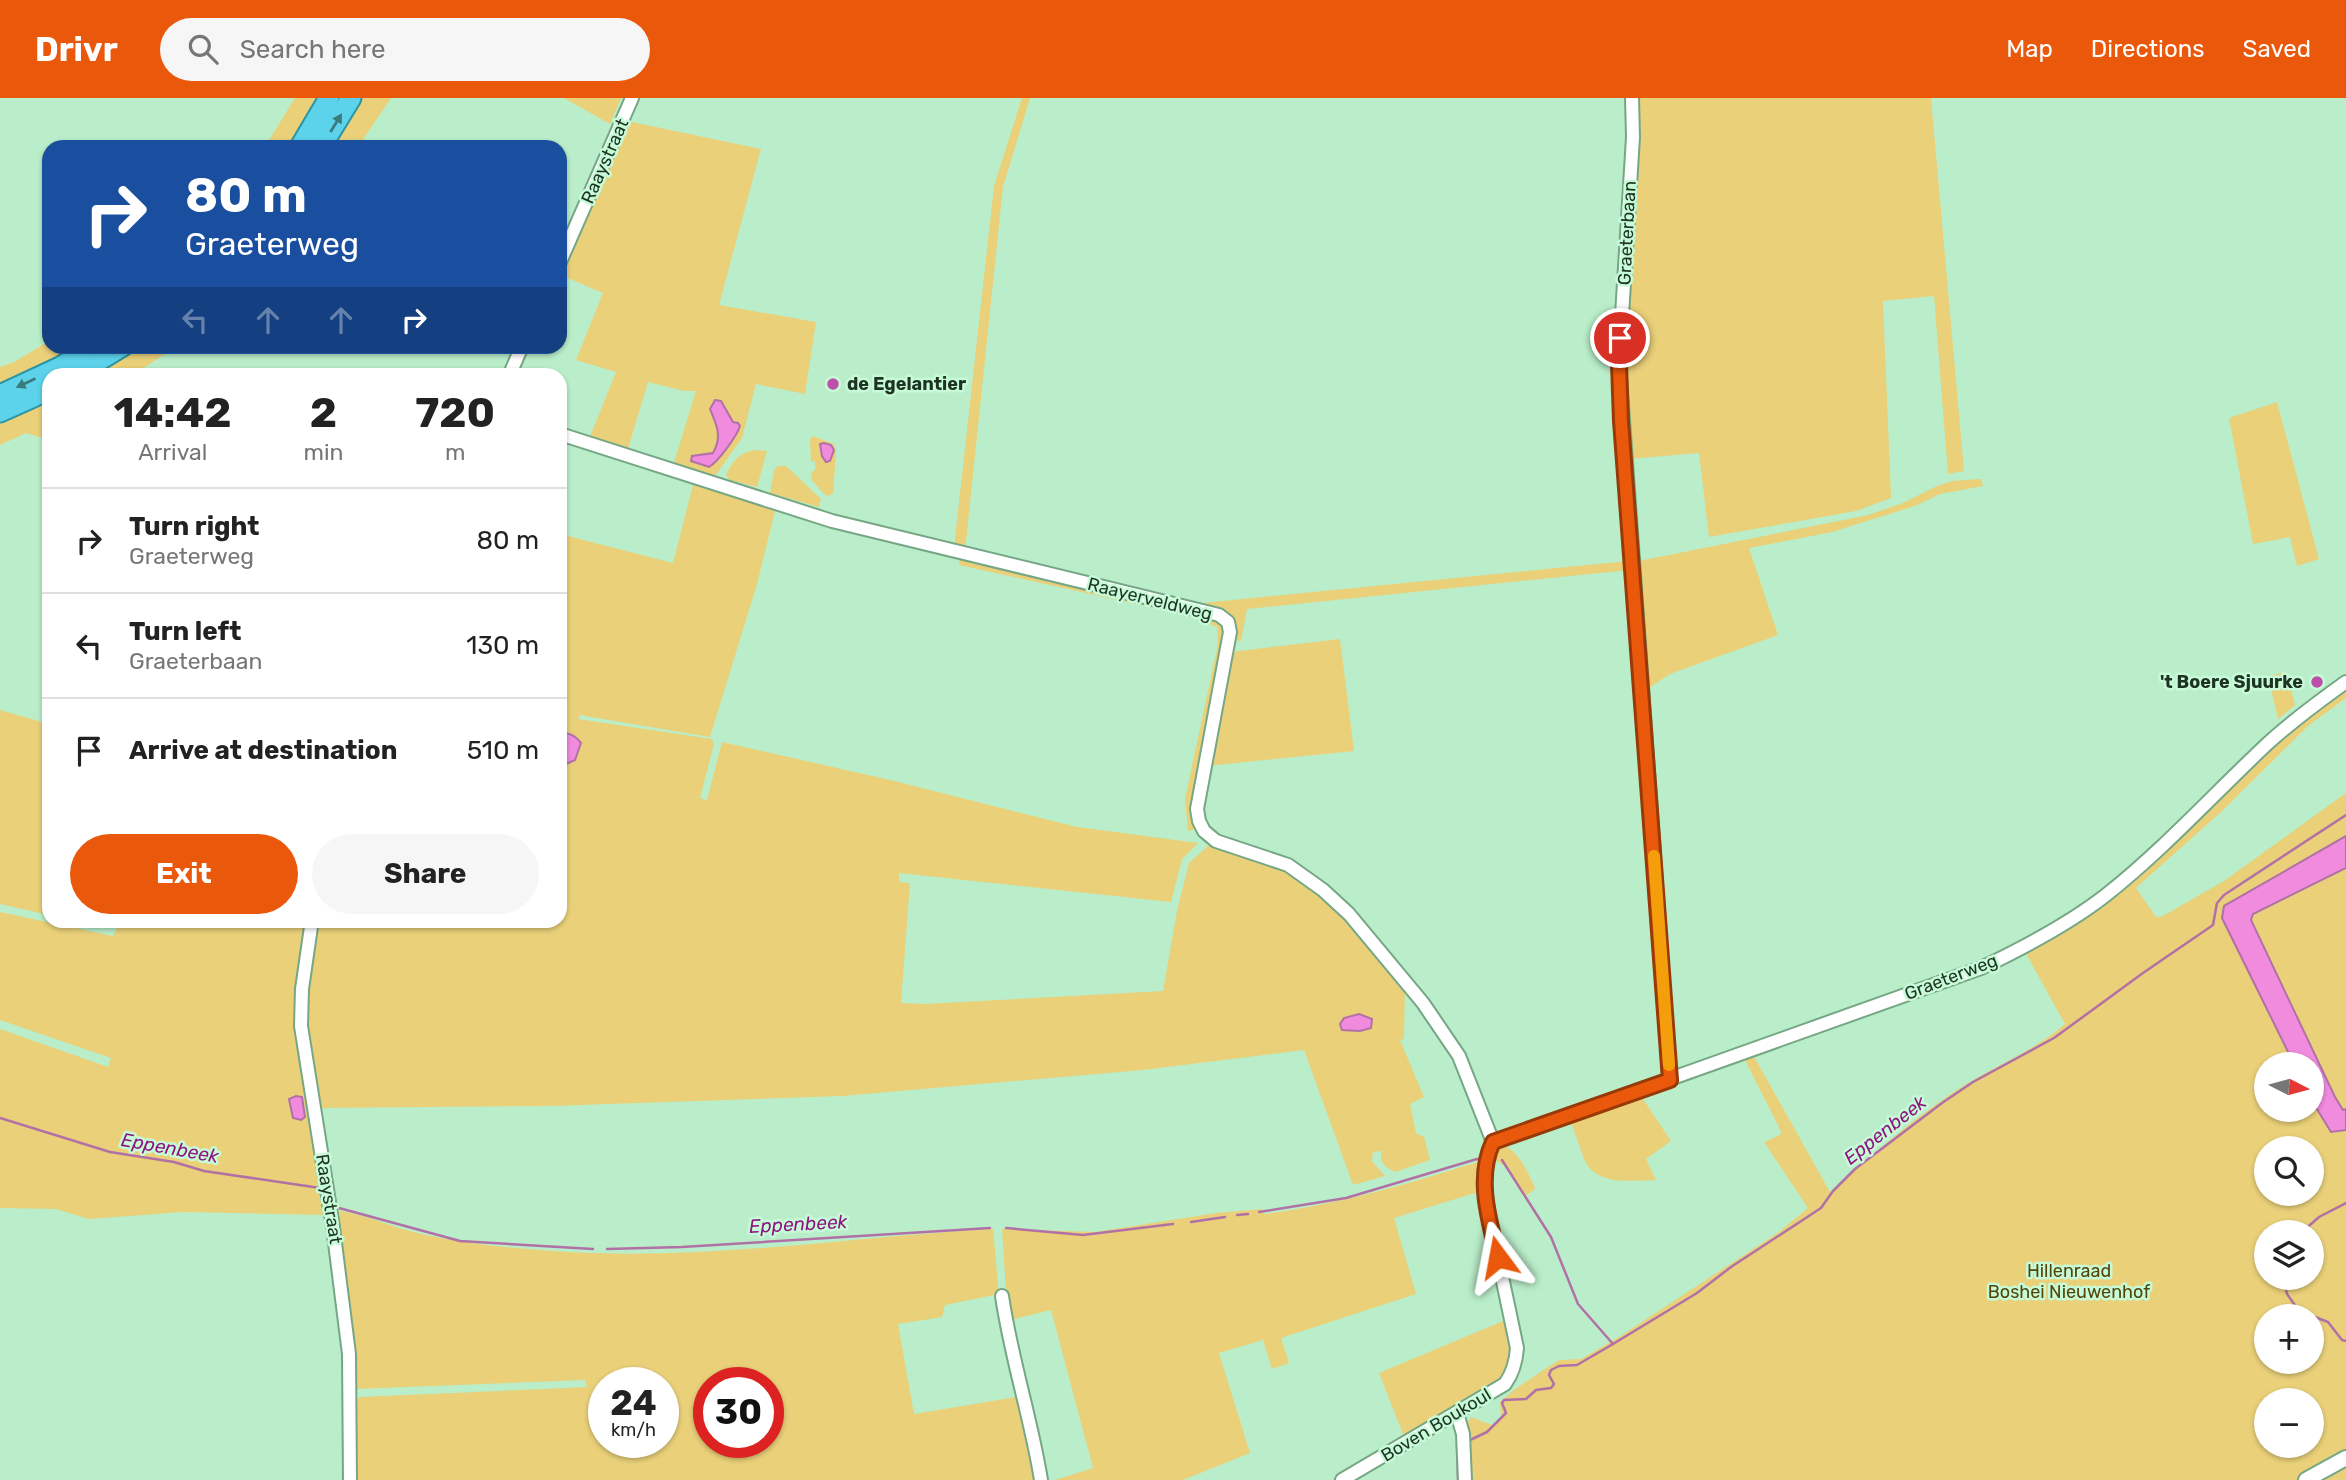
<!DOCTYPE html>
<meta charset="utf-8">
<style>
:root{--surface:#fff;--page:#f6f6f6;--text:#222;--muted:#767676;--line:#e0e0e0;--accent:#ea580c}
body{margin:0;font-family:Rubik,sans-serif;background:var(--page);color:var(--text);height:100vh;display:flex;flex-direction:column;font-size:26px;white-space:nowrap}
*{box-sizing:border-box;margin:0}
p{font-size:23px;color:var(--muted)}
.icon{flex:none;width:38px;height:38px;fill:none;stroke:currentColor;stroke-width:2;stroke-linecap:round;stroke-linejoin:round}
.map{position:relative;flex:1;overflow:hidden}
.drawer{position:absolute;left:42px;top:270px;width:525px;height:560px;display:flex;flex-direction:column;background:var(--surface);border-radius:21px;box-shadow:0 2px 5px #0004}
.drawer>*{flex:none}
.banner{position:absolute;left:42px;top:42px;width:525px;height:214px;border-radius:21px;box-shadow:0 2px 5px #0004;background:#1a4fa0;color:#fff;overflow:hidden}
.needle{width:46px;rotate:96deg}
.controls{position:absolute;left:2254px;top:954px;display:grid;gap:14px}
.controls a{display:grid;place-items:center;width:70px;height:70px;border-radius:50%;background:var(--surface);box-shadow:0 2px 5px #0004;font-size:35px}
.speed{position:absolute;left:588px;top:1269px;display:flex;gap:14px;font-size:35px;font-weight:700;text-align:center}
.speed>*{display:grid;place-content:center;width:91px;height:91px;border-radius:50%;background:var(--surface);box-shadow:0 2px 5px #0004;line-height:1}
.speed small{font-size:18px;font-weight:400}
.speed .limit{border:10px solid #d22;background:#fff;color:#111}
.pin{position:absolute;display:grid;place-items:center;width:60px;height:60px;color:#fff;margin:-30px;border:4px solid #fff;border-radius:50%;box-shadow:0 2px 7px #0007}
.me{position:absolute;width:77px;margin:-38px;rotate:347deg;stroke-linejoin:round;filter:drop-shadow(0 0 5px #0008)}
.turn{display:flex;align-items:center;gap:24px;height:147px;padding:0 28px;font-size:32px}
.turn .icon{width:91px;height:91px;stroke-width:2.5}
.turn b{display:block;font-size:49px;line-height:60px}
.lanes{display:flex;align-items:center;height:66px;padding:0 28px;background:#0003;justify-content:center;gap:35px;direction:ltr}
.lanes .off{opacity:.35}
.eta{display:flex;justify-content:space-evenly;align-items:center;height:119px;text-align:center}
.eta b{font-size:42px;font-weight:700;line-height:49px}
.action{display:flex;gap:14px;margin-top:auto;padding:14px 28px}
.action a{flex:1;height:80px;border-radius:42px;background:var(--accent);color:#fff;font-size:28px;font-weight:700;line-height:80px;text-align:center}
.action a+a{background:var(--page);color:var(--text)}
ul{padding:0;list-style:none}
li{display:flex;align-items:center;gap:21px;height:105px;padding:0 28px;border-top:2px solid var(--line)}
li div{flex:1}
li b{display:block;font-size:26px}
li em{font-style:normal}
header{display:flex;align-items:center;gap:42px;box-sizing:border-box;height:98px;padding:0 35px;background:var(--accent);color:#fff}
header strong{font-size:33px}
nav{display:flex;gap:38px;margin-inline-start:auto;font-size:24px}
.search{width:490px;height:63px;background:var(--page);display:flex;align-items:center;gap:18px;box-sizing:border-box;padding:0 24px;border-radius:38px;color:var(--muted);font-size:26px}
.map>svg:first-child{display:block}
.green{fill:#e9d079;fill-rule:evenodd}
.water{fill:#f08bdd;stroke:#b171a6;stroke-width:2}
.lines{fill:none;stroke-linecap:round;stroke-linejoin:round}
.stream{stroke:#b171a6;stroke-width:2.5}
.minor-casing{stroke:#76a785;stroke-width:16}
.tertiary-casing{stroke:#76a785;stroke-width:18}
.trunk-casing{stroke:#2c94a2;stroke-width:23}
.minor{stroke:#fff;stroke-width:12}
.tertiary{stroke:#fff;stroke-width:14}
.trunk{stroke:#5cd3ea;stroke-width:19}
.oneway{fill:#3a7b7e}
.route-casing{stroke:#983908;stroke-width:18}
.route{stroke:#ea580c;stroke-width:12}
.slow{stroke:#f59e0b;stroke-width:12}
.poi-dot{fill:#bd4eab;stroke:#c7fbd7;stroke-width:2.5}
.labels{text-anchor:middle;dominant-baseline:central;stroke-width:5;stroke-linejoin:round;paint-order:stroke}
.street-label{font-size:18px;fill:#1f3325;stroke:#c7fbd7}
.poi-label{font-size:18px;font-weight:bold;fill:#1f3325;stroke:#c7fbd7;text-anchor:start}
.park-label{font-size:18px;fill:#53450a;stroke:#c7fbd7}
.water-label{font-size:19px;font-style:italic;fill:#8f1681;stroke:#c7fbd7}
</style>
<header>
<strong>Drivr</strong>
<div class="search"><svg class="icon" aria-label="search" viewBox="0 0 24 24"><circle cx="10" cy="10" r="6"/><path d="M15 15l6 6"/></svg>Search here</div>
<nav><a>Map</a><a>Directions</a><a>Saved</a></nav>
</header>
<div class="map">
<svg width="2346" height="1382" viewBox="0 0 2346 1382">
<rect width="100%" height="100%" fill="#baeeca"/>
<g class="green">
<path d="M295 0H321L291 49H265Z"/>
<path d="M359 0H391L358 49H329Z"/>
<path d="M564 0H621L610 26Z"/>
<path d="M1022 0H1030L1003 89 965 453 954 450 994 88Z"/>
<path d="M1636 0H1931L1964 373 1948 376 1934 198 1883 203 1891 400 1856 413 1709 439 1699 355 1629 361 1625 260Z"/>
<path d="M627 23 761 51 719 207 816 224 805 296 756 286 742 340 713 381 673 368 696 293H684L648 284 627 354 589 341 616 274 576 262 603 195 563 178ZM715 302 721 303 733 325 739 328 738 334 715 366 698 356 713 355C722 338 716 323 711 306Z"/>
<path d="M49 243V248L78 249 0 289V269L14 264Z"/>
<path d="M135 249H176L134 276H91Z"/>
<path d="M49 302V342L26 335 0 347V320Z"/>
<path d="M2277 304 2319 461 2297 468 2290 439 2253 446 2229 320Z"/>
<path d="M813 338 834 346 836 354 833 395 829 398 824 396 811 381 812 374 815 372V363L811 364 810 341Z"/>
<path d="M755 352 767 353 757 389 730 382 726 377C732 363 740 354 755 352Z"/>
<path d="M778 368H786L821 401 819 409 770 395 774 372Z"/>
<path d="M1981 381 1983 388 1940 396 1915 408 1832 434 1749 450 1778 537 1670 576 1646 592 1639 463 1868 417 1903 405 1937 388 1952 383Z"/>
<path d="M694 383 776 409 757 486 710 639 585 618 580 617 578 621 712 641 714 646 700 700 707 702 722 644 890 682 1077 729 1198 745 1182 761 1171 804 899 775V784L910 785 901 905 924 906 1163 893 1177 813 1189 765 1209 747 1275 763 1343 813 1405 888 1404 941 1400 942 1424 999 1410 1006 1416 1035 1424 1039 1430 1062 1395 1074C1384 1068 1380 1066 1381 1053L1373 1054 1372 1063 1385 1078 1353 1087 1304 952 1143 972 842 998 550 1008 318 1010 307 930 306 900 317 823 560 822V667L563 668 577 639 568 635 560 634V436L673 465Z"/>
<path d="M960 459 1217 519 1226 528 1199 730 1188 733 1185 701 1218 546 1217 529 1186 517 959 467Z"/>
<path d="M1628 463 1629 472 1247 511 1241 543 1233 542C1230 514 1229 514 1202 505Z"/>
<path d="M1340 541 1354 653 1207 668 1231 554Z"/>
<path d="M2287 574 2295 607 2278 621 2268 578Z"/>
<path d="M2346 589V600L2308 628 2222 713 2136 790 2156 819H2161L2224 783 2346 695V1382H1469L1465 1329 1471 1319 1492 1327 1501 1319 1500 1304 1515 1291 1559 1262 1581 1261 1619 1239 1779 1134 1808 1110 1764 1044 1780 1037 1781 1033 1743 958 1752 955 1830 1094C1871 1057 1914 1020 1960 990 1994 968 2034 953 2065 926L2024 852 2120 790 2216 706 2292 631ZM2266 966H2312V1012H2266ZM2266 1050H2312V1096H2266ZM2266 1134H2312V1180H2266ZM2266 1218H2312V1264H2266ZM2266 1302H2312V1348H2266Z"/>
<path d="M0 612 49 626V817L0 806Z"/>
<path d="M0 814 113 838 117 830 75 823H307L297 888 325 1117 183 1114 89 1121 56 1111 0 1110V931L108 969 111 960 0 922Z"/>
<path d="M1641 998 1671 1043 1646 1061 1656 1082C1634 1082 1603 1088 1588 1068 1581 1058 1577 1035 1569 1022Z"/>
<path d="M1501 1047C1519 1052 1526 1072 1534 1087L1535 1091 1524 1099 1505 1068 1493 1061 1494 1055Z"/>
<path d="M1481 1063 1478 1094 1394 1120 1416 1196 1281 1240 1289 1265 1272 1271 1263 1242 1219 1255 1250 1355 1183 1382H1055L1093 1370 1051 1212 1010 1222 1006 1194 1002 1131 1095 1134 1216 1115 1262 1111 1264 1116C1341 1106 1407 1086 1481 1063Z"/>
<path d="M334 1112C366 1116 395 1131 426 1137 468 1146 511 1150 553 1153 700 1164 847 1139 993 1131L999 1196 945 1207 942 1219 898 1226 914 1316 1016 1299 1034 1382H353L354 1304 360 1299 587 1289 585 1282 354 1291ZM604 1284H663V1344H604ZM709 1284H768V1344H709Z"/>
<path d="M1508 1221 1512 1262 1503 1282 1405 1341 1379 1275Z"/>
</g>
<g class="water">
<path d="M715 302 721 303 733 324 738 325 740 328C737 338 718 364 709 369L691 363 692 358 713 355C723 338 716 326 710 311Z"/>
<path d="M824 345 831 347 834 352 830 363 826 364 822 358 820 346Z"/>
<path d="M560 634C569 635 575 637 581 645L575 662 562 668 560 667Z"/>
<path d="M2346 738V770L2253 816 2251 822 2335 999 2343 1012 2346 1011V1032L2331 1034 2312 1003V966H2294L2222 820 2224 808Z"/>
<path d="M1359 916 1372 921 1371 930 1360 933 1342 932 1340 926 1344 920Z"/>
<path d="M296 998 302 999 305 1019 301 1022 293 1020 289 1001Z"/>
</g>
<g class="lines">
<g class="stream">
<path d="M0 1020 110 1054 174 1064 204 1073 320 1090 323 1109"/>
<path d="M1502 1062 1551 1139 1578 1206 1613 1246 1697 1195 1731 1169 1821 1110 1833 1093 1855 1071 1942 1005 1973 984 2054 940 2143 875 2213 827 2217 805 2224 797 2346 717"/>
<path d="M339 1110 460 1143 593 1151"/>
<path d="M1259 1114 1346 1100 1477 1061"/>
<path d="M1237 1117 1248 1116"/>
<path d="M1191 1124 1225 1119"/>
<path d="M1006 1130 1083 1137 1173 1126"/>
<path d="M2302 1134 2319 1119 2346 1105"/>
<path d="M607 1151 682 1149 990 1130"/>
<path d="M2283 1180 2287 1196 2299 1213 2328 1224 2342 1242 2346 1243"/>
<path d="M1468 1343 1487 1334 1506 1315 1502 1305 1504 1302 1526 1301 1536 1292 1551 1290 1554 1286 1549 1277 1551 1272 1559 1268 1577 1267 1613 1246"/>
<path d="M1457 1346 1458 1382"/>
</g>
<g class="minor-casing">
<g id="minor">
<path d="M1632 0 1633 39 1619 266 1670 982"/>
<path d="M560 164 632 0"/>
<path d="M510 276 522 248"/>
<path d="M560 336 832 423 1219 517 1228 524 1230 534 1197 711 1199 723 1204 733 1216 743 1288 767 1323 792 1349 816 1423 905 1459 958 1493 1044"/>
<path d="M312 822 302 891 301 928 333 1129 349 1256 350 1382"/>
<path d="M1002 1198C1011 1260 1031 1320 1041 1382"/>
<path d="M1457 1315 1463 1336 1465 1382"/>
<path d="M1342 1382 1505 1286C1513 1275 1516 1264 1517 1250L1486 1103C1484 1082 1484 1062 1493 1044L1981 870C2023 850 2069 826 2106 797 2164 751 2213 697 2266 647 2291 624 2318 604 2346 584"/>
</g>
</g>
<g class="tertiary-casing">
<path id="tertiary" d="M2306 1382 2346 1360"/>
</g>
<g class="trunk-casing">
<g id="trunk">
<path d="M300 49 329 0"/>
<path d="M321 49 351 0"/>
<path d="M77 276 123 248"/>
<path d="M0 297 60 269 94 248"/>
<path d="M0 314 49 292"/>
</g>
</g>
<use href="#minor" class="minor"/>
<use href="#tertiary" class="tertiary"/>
<use href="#trunk" class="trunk"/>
</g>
<defs><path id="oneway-solid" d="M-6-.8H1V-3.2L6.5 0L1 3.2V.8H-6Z" transform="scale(1.75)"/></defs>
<g class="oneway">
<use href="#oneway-solid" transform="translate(336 25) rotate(-58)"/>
<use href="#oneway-solid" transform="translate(26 285) rotate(155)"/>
</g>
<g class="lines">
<g class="route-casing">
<path id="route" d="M1498 1159C1489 1122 1476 1080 1493 1044L1670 982 1621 323 1619 266 1620 240"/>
</g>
<use href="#route" class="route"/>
<path class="slow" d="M1654 758 1669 967"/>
</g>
<g class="poi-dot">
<circle cx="833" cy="286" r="7"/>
<circle cx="2317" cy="584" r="7"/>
</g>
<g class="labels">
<g class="street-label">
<text transform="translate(605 63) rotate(-66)">Raaystraat</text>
<text transform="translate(1627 135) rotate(-87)">Graeterbaan</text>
<text transform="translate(1150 501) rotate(14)">Raayerveldweg</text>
<text transform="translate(1951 879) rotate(-21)">Graeterweg</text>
<text transform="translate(329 1101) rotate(81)">Raaystraat</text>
<text transform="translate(1436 1327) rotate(-31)">Boven Boukoul</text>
</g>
<g class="poi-label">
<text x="847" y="286">de Egelantier</text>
<text x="2303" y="584" text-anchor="end">'t Boere Sjuurke</text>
</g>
<g class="park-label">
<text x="2069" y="1173">Hillenraad<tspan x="2069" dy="21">Boshei Nieuwenhof</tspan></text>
</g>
<g class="water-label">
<text transform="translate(1885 1032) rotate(-38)">Eppenbeek</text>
<text transform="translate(170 1050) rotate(10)">Eppenbeek</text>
<text transform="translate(798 1126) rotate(-3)">Eppenbeek</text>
</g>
</g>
</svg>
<div class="controls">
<a><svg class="needle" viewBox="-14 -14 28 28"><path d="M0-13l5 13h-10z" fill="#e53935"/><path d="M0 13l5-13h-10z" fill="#767676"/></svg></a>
<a><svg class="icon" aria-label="search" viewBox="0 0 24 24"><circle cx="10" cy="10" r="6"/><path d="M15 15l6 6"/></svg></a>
<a><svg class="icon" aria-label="layers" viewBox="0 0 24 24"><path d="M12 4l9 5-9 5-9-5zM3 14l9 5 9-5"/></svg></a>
<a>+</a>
<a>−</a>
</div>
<div class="speed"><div>24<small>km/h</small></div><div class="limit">30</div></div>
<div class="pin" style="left:1620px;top:240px;background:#d93025"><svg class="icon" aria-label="arrive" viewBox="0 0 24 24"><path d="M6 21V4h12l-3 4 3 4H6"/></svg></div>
<svg class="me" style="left:1498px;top:1159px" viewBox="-20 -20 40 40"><path d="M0-17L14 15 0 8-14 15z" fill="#ea580c" stroke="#fff" stroke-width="4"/></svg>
<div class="banner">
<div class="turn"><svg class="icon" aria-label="right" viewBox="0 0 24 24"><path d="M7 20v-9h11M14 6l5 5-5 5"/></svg><div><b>80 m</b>Graeterweg</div></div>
<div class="lanes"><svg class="icon off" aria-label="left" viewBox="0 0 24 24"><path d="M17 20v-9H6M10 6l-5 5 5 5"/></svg><svg class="icon off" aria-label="ahead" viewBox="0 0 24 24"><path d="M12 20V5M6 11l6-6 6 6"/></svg><svg class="icon off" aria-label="ahead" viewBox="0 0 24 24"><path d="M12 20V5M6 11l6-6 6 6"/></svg><svg class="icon" aria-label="right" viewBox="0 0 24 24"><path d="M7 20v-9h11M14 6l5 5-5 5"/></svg></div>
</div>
<section class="drawer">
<div class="eta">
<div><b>14:42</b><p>Arrival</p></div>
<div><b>2</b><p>min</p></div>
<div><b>720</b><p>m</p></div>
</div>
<ul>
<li><svg class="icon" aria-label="right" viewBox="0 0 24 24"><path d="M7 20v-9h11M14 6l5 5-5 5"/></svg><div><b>Turn right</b><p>Graeterweg</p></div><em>80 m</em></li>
<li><svg class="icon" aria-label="left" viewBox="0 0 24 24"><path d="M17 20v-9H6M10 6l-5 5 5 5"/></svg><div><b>Turn left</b><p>Graeterbaan</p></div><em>130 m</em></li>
<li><svg class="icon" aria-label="arrive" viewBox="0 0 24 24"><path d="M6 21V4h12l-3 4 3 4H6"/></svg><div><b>Arrive at destination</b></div><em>510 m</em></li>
</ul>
<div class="action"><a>Exit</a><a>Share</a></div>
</section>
</div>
